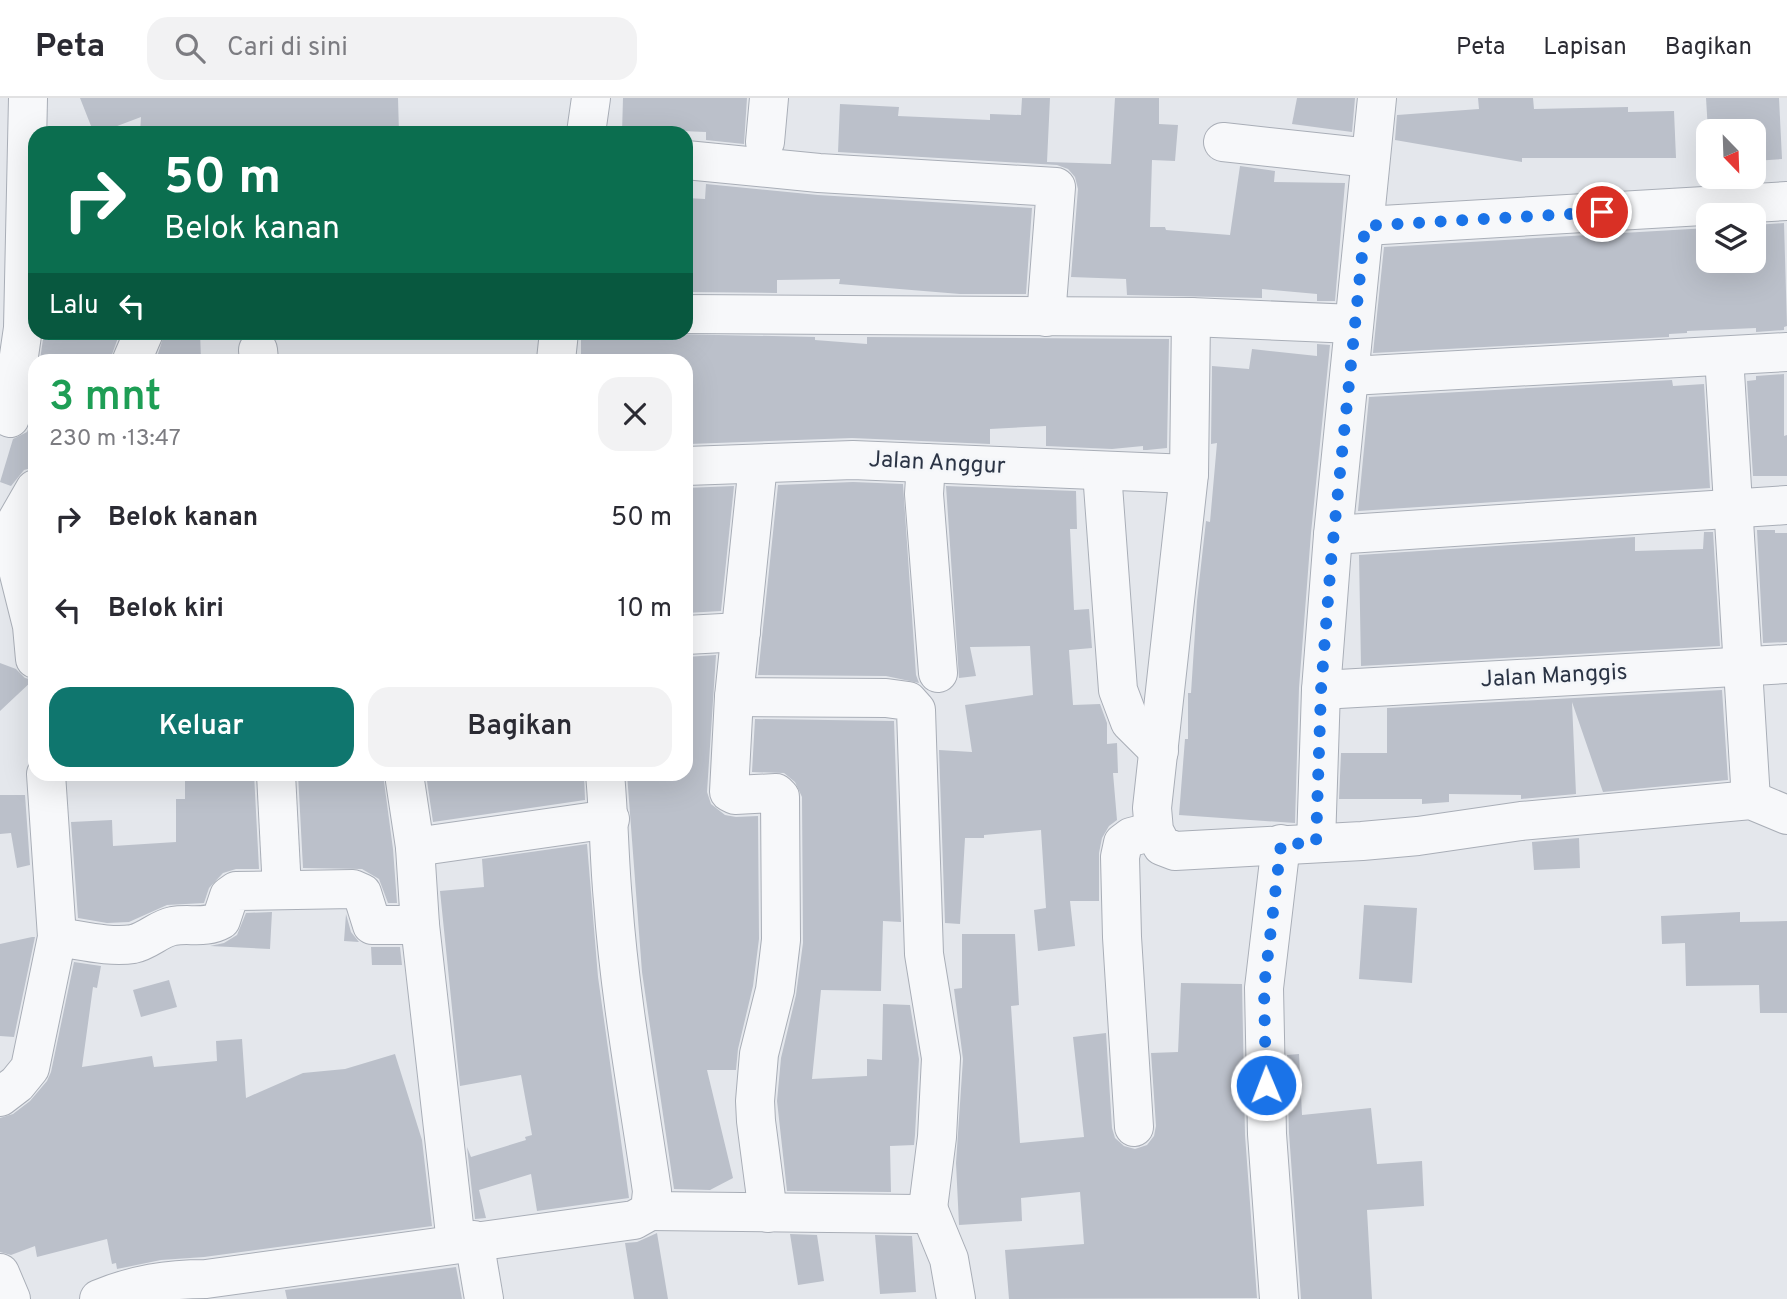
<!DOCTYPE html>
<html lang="id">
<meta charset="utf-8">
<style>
:root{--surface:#fff;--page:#f2f2f3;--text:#2b2b33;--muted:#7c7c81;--line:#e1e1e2;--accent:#0f766e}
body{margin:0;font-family:Overpass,sans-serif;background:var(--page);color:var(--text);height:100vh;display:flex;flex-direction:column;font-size:26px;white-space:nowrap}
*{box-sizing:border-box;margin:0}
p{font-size:23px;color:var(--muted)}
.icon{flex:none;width:38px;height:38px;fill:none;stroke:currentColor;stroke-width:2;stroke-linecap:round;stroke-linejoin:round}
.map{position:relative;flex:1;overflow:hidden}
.panel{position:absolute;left:28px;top:256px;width:665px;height:427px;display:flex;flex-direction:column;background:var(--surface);border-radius:21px;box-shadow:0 7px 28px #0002}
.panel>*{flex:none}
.top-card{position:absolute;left:28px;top:28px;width:665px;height:214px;border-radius:21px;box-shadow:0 7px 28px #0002;background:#0b6e4f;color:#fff;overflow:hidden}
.needle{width:46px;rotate:157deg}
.buttons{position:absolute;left:1696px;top:21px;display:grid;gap:14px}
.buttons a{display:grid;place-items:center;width:70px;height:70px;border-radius:14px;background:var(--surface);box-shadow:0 7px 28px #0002;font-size:35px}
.pin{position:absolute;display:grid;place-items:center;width:60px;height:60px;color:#fff;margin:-30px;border:4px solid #fff;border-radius:50%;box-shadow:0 2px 7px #0007}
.me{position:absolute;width:77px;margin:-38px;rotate:359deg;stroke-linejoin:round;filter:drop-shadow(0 0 5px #0008)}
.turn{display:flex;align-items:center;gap:24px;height:147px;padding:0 21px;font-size:32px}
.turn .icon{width:91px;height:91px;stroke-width:2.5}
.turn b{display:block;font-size:49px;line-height:60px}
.then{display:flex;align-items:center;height:66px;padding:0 21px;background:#0003;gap:14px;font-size:26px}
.round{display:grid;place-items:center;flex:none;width:74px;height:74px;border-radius:21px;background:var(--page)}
.headline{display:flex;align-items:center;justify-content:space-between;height:119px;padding:0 21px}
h1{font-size:42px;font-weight:600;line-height:52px;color:#1e9e55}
.cta{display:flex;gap:14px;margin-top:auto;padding:14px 21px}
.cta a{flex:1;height:80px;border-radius:21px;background:var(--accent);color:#fff;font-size:28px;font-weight:600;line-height:80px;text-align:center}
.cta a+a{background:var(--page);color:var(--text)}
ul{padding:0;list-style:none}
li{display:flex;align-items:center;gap:21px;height:91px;padding:0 21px}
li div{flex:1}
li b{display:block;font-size:26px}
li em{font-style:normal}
header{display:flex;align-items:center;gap:42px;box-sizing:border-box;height:98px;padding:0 35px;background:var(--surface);border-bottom:2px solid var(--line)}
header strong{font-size:33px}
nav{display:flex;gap:38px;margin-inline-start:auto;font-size:24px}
.search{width:490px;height:63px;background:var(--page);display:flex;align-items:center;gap:18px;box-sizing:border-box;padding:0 24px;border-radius:21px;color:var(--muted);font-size:26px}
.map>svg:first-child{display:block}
.building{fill:#bbc0ca}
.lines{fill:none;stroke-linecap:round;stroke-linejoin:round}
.minor-casing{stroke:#a9aeb7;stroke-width:40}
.minor{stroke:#f7f8fa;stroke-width:38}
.route{stroke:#1a73e8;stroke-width:12;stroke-dasharray:0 21.6}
.labels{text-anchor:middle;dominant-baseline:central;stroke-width:5;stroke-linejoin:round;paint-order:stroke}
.street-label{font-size:23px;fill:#2b3445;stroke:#f4f6f9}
</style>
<header>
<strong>Peta</strong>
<div class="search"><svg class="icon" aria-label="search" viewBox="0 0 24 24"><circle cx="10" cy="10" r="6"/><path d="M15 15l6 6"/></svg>Cari di sini</div>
<nav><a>Peta</a><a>Lapisan</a><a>Bagikan</a></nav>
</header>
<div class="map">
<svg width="1787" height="1201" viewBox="0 0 1787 1201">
<rect width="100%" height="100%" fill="#e4e7ec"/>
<g class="building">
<path d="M80 0H398L399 35H140L141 19 104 33H93Z"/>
<path d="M623 0H747L744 46 706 42V34L656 32V35H622Z"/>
<path d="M1022 0H1050L1047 64 1111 66 1115 0H1159V26L1178 27 1175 63 1152 62 1150 129H1165L1166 132 1230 137 1240 68 1275 73 1274 84 1345 85 1335 203H1317V196L1262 191V200L1127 197 1126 181 1071 179 1078 91 1075 79 1068 71 1057 67 838 54 840 6 899 9 898 18 990 22V16L1021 17Z"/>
<path d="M1297 0H1355L1352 34 1292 26Z"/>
<path d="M1478 0H1533L1534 11 1628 9V14L1674 13 1676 60H1522V64L1395 42 1397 17 1479 11Z"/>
<path d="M1706 0H1779L1782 61 1754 63V33H1708Z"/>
<path d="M706 86 818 97 1032 110 1026 196H960L839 186 840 181 777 182V195L686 194V100L705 101Z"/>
<path d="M1784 125 1787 228 1784 229V232L1756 234V230L1687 233V235L1669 236V239L1373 255 1384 149 1708 130V163H1754V127Z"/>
<path d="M44 234H120L110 262H40Z"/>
<path d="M165 234H200L201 262H156Z"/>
<path d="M581 234 815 239V242L867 246V239L1169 241 1167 350 1147 352H1143V348L1112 351 1046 348V328L990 331V346L852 340 689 346 692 271H686V262H581Z"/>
<path d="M1317 246 1330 247 1311 435 1299 590 1295 725 1179 717 1185 641H1188V595H1191L1197 503 1206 423 1210 424 1217 345 1211 346 1212 268 1249 271 1252 251 1317 258Z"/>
<path d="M1784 276V338L1787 337V378H1753L1747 283 1756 282V278Z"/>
<path d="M1672 282 1673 288 1704 286 1710 390 1358 413 1369 299Z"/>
<path d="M35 300V369L24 372 11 388 0 384 13 341 27 334 31 324Z"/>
<path d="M853 384 903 386 916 577 919 585 886 578 758 577 778 387Z"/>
<path d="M734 388 721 513 686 515V390Z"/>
<path d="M946 388 1076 393 1077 431H1070L1074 512 1089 511 1092 550 1069 552 1073 607 1100 606 1107 625V646L1117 645 1118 675H1113L1117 722 1109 728 1102 740 1099 755V803H1070L1075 848 1038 853 1034 812 1046 810 1041 732 984 737V740H965L960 826 945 825 939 652 972 654 965 607 1033 597 1030 548 970 549 976 578 959 580Z"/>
<path d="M1757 432H1775V435H1787V544L1763 545Z"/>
<path d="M1704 434H1713L1720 548 1361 568 1359 457 1635 439V453L1703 451Z"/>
<path d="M716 557 707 694 711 706 725 717 736 719 758 718 759 841 753 888 738 951 736 972H707L733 1080 710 1092 674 1091 642 874 627 676H686V655L692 654 689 570H686V559Z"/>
<path d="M0 565 16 571 25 580 33 582 0 613Z"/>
<path d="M1722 592 1728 682 1603 694 1572 604 1576 696 1521 701V697L1449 696V704L1422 706V701H1339L1341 655H1387V610Z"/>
<path d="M755 621 894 623 901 824 883 823 881 893 821 892 812 981 867 978V961L882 962 883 906 910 907 919 961 915 1037 914 1047 890 1048 891 1094 787 1093 777 1003 781 960 796 897 803 845 802 699 795 684 784 675 752 674Z"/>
<path d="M185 676H254L259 771H236L223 775 209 790 204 805 167 807 129 824 107 825 78 820 71 724 112 722 113 748 176 744V701H185Z"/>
<path d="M298 676H337V680L365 676H383L393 751 397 805H388L379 781 362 771 303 770Z"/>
<path d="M426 676H584L585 702 433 724Z"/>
<path d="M0 697H25L30 767 17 770 11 735 0 736Z"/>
<path d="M1579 740 1580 770 1534 772 1532 744Z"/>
<path d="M587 746 598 879 629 1100 537 1113 531 1076 479 1092 486 1120 475 1121 467 1049 471 1059 526 1042 525 1039 532 1037 521 977 460 988 440 793 484 789 482 761Z"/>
<path d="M1364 807 1417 810 1412 885 1359 881Z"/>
<path d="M272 814 270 851 210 848 224 845 237 837 246 815Z"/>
<path d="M1740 814V824L1787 823V915H1760L1759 887 1686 888 1685 845 1662 846 1661 818Z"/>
<path d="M346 816 351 834 359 844 344 843Z"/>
<path d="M962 836H1015L1019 907 1011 908 1020 1045 1084 1039 1073 939 1106 935 1112 1030 1115 1040 1124 1048 1135 1051 1147 1047 1154 1038 1156 1028 1151 955 1178 954 1181 885 1242 886 1245 1037 1257 1200 1009 1201 1005 1152 1084 1146 1080 1094 1021 1100 1022 1123 959 1127 956 1065 963 961 954 891 962 890Z"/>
<path d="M32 839H35L14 939 0 938V846Z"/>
<path d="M371 849H400L402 867H372Z"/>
<path d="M74 864 101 868 97 890 93 889 82 969 152 958 154 969 217 963 216 943 242 941 246 1000 303 975 345 971 395 956 422 1042 432 1128 204 1159 161 1162 117 1171 116 1165 112 1166 107 1141 37 1159 35 1148 11 1157 0 1154V1020L13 1016 30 1003 47 983 51 974Z"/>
<path d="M169 882 177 909 141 919 133 892Z"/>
<path d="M1299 956 1302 1017 1371 1010 1377 1066 1422 1063 1424 1108 1367 1112 1372 1201H1301L1289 1035 1287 957Z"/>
<path d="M657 1135 668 1201H634L625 1145 637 1144Z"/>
<path d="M790 1136 817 1137 824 1183 798 1187Z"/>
<path d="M875 1137 912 1138 916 1194 880 1196Z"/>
<path d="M456 1169 462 1201H287L285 1192Z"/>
</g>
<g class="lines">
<g class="minor-casing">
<g id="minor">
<path d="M586 35 591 0"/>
<path d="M765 44 769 0"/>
<path d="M1223 44 1370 60"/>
<path d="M686 62 819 75 1056 89 1046 219"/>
<path d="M1365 128 1787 103"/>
<path d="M686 216 1191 219 1354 226"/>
<path d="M1191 219 1189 376 1152 710 1154 733 1162 748 1175 753 1362 743 1418 738 1521 723 1751 702 1787 717"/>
<path d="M258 252 259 262"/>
<path d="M1724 258 1751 702"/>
<path d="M132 262 144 234"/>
<path d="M556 262 559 234"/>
<path d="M1350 278 1787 254"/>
<path d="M10 320 23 230 28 0"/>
<path d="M926 365 924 396 938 575"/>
<path d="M686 368 853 362 1189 376"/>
<path d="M1102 374 1118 592 1130 624 1159 653"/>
<path d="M35 391 16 424 10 440 32 528 35 561"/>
<path d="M1333 437 1787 407"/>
<path d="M686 537 741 534"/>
<path d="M1321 592 1787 566"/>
<path d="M734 599 729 694 735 697 776 695 780 699 781 842 775 892 759 956 755 1003 756 1023 768 1115"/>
<path d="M276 676 282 792"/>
<path d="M404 676 415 749 420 827 456 1145"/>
<path d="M1316 745 1321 592 1333 437 1377 0"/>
<path d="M415 749 610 721"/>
<path d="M57 839C80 842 110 850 133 846 148 843 158 831 173 828 190 825 205 831 221 822L229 798 236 793 353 791 362 795 372 827H420"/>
<path d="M0 999 17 986 30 970 57 839 46 676"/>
<path d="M1134 1029 1122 839 1120 759 1123 745 1131 739 1154 733"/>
<path d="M928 1110 949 1161 956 1201"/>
<path d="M650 1113 918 1116 928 1110 937 1039 941 960 924 856 916 612 908 603 886 600 734 599 758 366"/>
<path d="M474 1142 484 1201"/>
<path d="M0 1175 11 1201"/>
<path d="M99 1201C135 1186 167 1181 206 1181L634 1122 650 1113 652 1093C638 997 620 901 613 803 609 760 609 718 605 676"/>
<path d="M1279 1201 1267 1036 1264 890 1281 746"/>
</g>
</g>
<use href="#minor" class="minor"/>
</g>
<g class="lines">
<path class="route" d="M1266 987 1264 890 1281 746 1316 745 1321 592 1331 463 1365 128 1602 114"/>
</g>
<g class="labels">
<g class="street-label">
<text transform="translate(937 366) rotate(3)">Jalan Anggur</text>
<text transform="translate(1554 579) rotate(-3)">Jalan Manggis</text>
</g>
</g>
</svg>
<div class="buttons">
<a><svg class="needle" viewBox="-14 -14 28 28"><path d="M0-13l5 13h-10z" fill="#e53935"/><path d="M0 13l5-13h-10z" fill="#7c7c81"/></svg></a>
<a><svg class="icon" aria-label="layers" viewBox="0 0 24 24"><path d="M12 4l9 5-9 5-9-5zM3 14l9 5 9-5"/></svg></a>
</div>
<div class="pin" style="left:1602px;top:114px;background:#d93025"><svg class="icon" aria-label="arrive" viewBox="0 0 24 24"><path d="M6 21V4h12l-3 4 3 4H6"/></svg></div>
<svg class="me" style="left:1266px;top:987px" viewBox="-20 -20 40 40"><circle r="17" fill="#1a73e8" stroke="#fff" stroke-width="3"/><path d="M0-11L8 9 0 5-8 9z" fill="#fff"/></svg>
<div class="top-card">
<div class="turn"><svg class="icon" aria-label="right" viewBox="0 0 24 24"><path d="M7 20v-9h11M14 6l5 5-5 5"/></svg><div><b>50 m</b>Belok kanan</div></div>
<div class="then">Lalu<svg class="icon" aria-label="left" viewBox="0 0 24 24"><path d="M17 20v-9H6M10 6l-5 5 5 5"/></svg></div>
</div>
<section class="panel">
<div class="headline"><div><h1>3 mnt</h1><p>230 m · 13:47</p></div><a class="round"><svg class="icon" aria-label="close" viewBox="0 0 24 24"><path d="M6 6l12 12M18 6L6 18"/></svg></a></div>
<ul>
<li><svg class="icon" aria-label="right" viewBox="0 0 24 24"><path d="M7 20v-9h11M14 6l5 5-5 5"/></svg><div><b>Belok kanan</b></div><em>50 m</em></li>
<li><svg class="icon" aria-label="left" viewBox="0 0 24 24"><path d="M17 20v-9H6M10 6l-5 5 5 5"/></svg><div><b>Belok kiri</b></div><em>10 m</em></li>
</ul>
<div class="cta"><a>Keluar</a><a>Bagikan</a></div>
</section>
</div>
